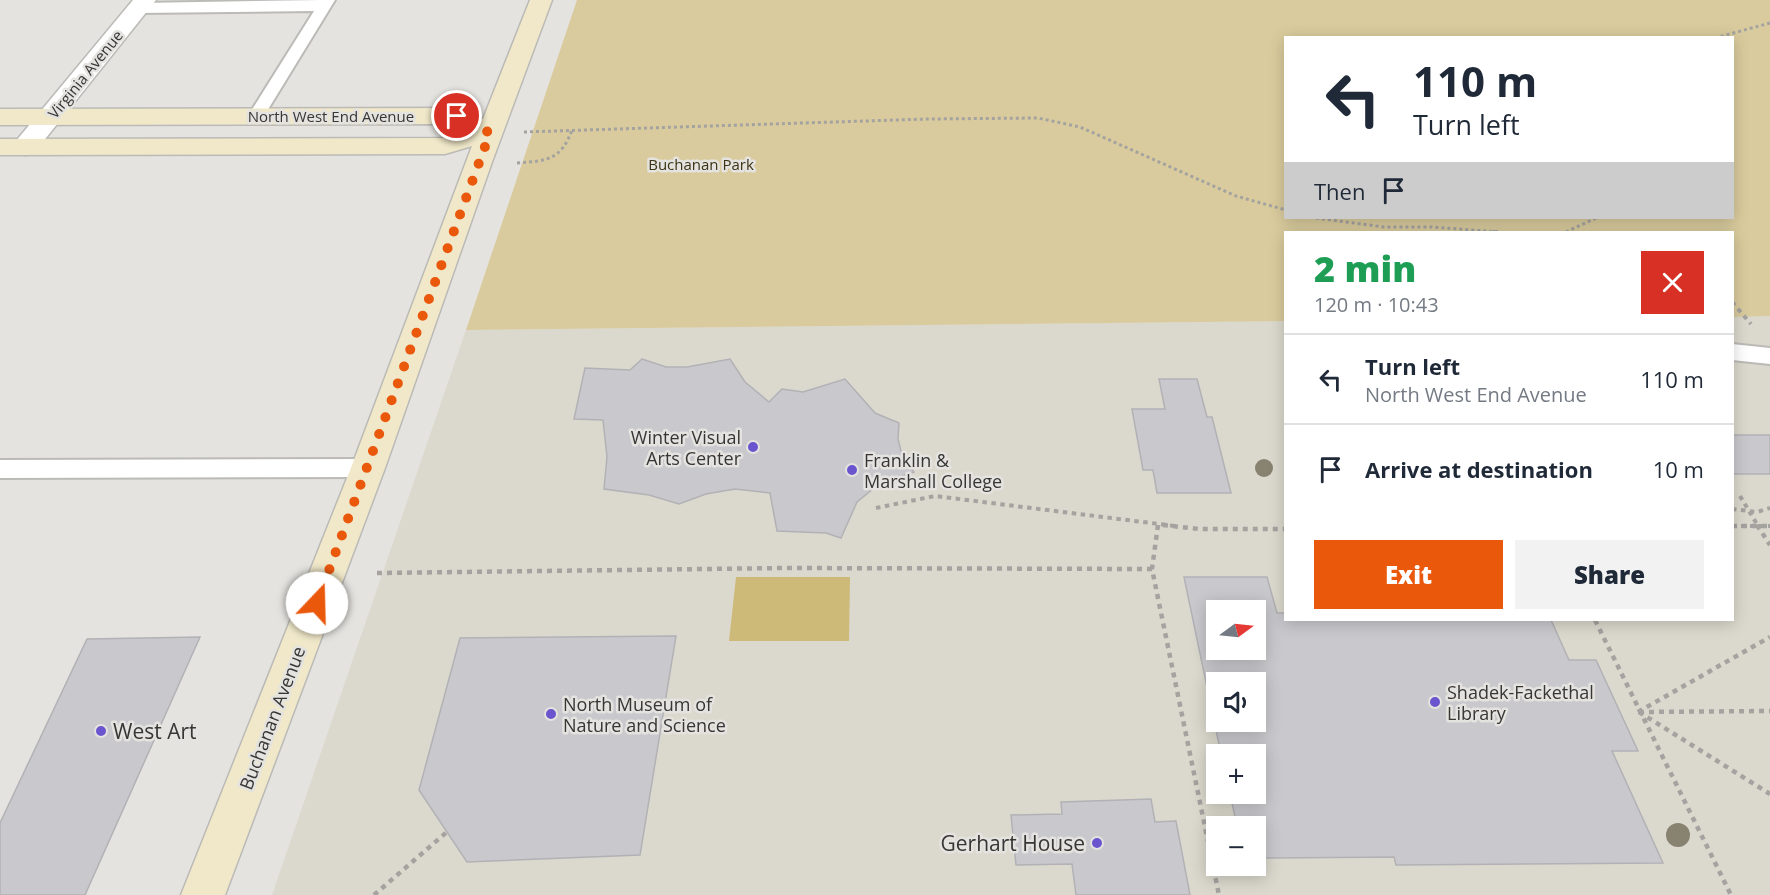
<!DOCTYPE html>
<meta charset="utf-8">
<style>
:root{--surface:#fff;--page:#f2f2f3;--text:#1f2937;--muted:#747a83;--line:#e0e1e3;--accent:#ea580c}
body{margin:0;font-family:"Open Sans",sans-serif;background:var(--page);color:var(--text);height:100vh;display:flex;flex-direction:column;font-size:22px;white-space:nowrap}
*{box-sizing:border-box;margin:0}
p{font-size:20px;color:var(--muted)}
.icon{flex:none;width:33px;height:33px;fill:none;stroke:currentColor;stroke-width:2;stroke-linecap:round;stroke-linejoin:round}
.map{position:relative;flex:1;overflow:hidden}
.sheet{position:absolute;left:1284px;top:231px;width:450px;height:390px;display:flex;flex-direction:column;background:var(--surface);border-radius:0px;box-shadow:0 3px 15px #0003}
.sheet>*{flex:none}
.top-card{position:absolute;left:1284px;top:36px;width:450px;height:183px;border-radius:0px;box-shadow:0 3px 15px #0003;background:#fff;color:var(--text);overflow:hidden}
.needle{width:39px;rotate:75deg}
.controls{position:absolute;left:1206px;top:600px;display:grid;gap:12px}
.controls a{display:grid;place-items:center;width:60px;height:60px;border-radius:0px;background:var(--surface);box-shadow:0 3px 15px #0003;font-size:30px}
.pin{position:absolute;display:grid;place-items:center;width:51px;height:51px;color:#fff;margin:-26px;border:3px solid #fff;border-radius:50%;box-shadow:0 2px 6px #0007}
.me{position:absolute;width:66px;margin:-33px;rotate:21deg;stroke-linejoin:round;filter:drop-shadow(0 0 4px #0008)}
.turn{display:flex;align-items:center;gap:21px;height:126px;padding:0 30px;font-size:27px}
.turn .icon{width:78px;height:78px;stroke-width:2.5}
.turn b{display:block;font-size:42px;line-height:51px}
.then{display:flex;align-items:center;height:57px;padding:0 30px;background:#0003;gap:12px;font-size:22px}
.round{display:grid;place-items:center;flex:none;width:63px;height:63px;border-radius:0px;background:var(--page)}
.summary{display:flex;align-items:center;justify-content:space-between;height:102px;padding:0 30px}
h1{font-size:36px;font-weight:800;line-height:45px;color:#1e9e55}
.cta{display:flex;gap:12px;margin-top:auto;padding:12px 30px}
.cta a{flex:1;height:69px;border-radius:0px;background:var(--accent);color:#fff;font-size:24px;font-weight:800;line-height:69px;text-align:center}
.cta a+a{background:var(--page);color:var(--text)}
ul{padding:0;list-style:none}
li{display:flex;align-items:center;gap:18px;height:90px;padding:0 30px;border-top:2px solid var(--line)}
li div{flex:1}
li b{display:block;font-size:22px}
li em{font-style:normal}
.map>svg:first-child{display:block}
.built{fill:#dbd8cd;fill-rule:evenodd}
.green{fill:#d9cb9d;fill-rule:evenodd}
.water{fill:#cdba79}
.building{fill:#c9c9cd;stroke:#b2b2b6;stroke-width:1.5;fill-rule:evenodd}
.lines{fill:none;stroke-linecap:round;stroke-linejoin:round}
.lane-casing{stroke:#bbbab6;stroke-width:4}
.street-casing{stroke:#bbbab6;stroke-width:3}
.secondary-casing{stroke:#bbbab6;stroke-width:3}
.path-far2{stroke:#a4a3a0;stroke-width:3;stroke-dasharray:3 3;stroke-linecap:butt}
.path-far1{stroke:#a4a3a0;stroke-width:4;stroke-dasharray:4.5 4.5;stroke-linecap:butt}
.path{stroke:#a4a3a0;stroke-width:4.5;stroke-dasharray:5 5;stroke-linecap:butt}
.lane{fill:#fff;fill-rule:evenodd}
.street{fill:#fff;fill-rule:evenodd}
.secondary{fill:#f0e8c9;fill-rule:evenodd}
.tree{fill:#888270}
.route{stroke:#ea580c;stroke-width:10;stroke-dasharray:0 18}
.poi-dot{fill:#6b55ce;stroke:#e4e3df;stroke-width:2}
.labels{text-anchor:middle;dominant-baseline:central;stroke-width:5;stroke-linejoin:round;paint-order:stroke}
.far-street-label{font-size:15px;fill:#373635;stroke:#e4e3df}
.far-park-label{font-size:15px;fill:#3c3315;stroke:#e4e3df}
.poi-label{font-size:18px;fill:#373635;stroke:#e4e3df;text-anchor:start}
.street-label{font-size:18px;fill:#373635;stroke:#e4e3df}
.near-poi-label{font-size:21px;fill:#373635;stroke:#e4e3df;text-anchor:start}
</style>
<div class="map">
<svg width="1770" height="895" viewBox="0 0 1770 895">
<rect width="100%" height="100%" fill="#e4e3df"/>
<path class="built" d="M1770 316V895H272L466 330 1285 321 1286 620H1732L1733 317ZM1216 610H1256V650H1216ZM1216 682H1256V722H1216ZM1216 754H1256V794H1216ZM1216 826H1256V866H1216Z"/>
<path class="green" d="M577 0H1770V316L1733 317 1732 232H1286L1285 321 466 330ZM1286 38H1732V218H1286Z"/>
<path class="water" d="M736 577H850L849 641H729Z"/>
<g class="building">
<path d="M642 359 666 367H687L730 359 745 382 769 402 782 389 803 392 845 379 875 413 899 423 898 439 902 455 914 472 891 480 873 489 857 502 841 538 826 533 777 531 770 493 735 489 706 494 679 504 649 495 604 489 607 457 603 420 574 419 585 368 630 370Z"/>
<path d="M1159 379H1197L1207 417H1212L1231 493H1157L1153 470H1143L1132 409H1165Z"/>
<rect x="1732" y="435" width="38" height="39"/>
<path d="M1184 577H1267L1277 613H1286V620H1551L1569 660H1596L1638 751H1612L1663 863 1396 865 1394 857 1256 858V826H1237L1230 794H1256V754H1221ZM1216 610H1256V650H1216ZM1216 682H1256V722H1216Z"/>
<path d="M676 636 640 855 467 862 419 790 460 638Z"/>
<path d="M200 637 85 895H0V823L87 639Z"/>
<path d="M1151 799 1155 822 1176 821 1190 895H1076L1072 864 1016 865 1011 815 1062 814 1061 802Z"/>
</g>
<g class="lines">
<g class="lane-casing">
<g id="lane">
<path d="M321 0H335L264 116 262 120H250L248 116 314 11 139 13 131 8 139 3Z"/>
<path d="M1732 344 1770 348V364L1732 360Z"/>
<path d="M368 459 376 461 379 468 376 475 368 477 0 478V460Z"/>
</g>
</g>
<g class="street-casing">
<path id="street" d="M133 0H156L34 153 25 155 16 153 12 147 16 141Z"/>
</g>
<g class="secondary-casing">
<path id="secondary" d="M530 0H552L492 162 385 468 225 895H181L351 468 472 146 445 154 0 155V139L444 138 467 131 452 124 0 125V109L457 108 483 119Z"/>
</g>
<g class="path-far2">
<path d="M1715 38 1770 23"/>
<path d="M524 132 927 119 1038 118 1080 127 1236 196 1286 210"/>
<path d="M517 163C547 161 561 160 572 130"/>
<path d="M1316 218 1384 227H1432L1499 232"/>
<path d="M1566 232 1596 218"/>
</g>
<g class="path-far1">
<path d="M1493 232H1499"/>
<path d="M1732 302 1751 324"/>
<path d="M1740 496 1758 526"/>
<path d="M876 508 935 496 1175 526"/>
<path d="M1732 509 1757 512 1770 508"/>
<path d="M1732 526H1770"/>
</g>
<g class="path">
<path d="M1158 525 1152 569 1219 895"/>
<path d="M1163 525 1199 529H1286"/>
<path d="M1757 525 1770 545"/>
<path d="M1732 526H1770"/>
<path d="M377 573 786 568 1152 569"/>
<path d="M1595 620 1731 895"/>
<path d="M1638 712 1770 637"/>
<path d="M1639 712 1770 794"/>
<path d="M1639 712 1770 711"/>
<path d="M374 895 448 831"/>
</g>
<use href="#lane" class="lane"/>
<use href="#street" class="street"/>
<use href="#secondary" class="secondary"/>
</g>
<g class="tree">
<circle cx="1264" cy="468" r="9"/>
<circle cx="1678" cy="835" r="12"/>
</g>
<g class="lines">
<path class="route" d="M317 603 490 133 457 116"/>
</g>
<g class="poi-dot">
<circle cx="753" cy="447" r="6"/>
<circle cx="852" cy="470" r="6"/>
<circle cx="1435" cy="702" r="6"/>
<circle cx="551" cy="714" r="6"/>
<circle cx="101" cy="731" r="6"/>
<circle cx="1097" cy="843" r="6"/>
</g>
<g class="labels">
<g class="far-street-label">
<text transform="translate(85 74) rotate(-51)">Virginia Avenue</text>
<text x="331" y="116">North West End Avenue</text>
</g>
<g class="far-park-label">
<text x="701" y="164">Buchanan Park</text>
</g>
<g class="poi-label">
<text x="741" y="437" text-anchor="end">Winter Visual<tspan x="741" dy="21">Arts Center</tspan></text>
<text x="864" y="460">Franklin &amp;<tspan x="864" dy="21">Marshall College</tspan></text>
<text x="1447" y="692">Shadek-Fackethal<tspan x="1447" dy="21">Library</tspan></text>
<text x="563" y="704">North Museum of<tspan x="563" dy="21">Nature and Science</tspan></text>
</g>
<g class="street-label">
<text transform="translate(272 718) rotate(-69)">Buchanan Avenue</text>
</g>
<g class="near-poi-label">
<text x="113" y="731">West Art</text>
<text x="1085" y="843" text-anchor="end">Gerhart House</text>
</g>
</g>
</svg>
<div class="controls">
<a><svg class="needle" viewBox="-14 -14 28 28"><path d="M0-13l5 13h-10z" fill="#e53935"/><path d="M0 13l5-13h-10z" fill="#747a83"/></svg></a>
<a><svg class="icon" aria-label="sound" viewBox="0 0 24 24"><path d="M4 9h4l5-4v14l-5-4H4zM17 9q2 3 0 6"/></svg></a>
<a>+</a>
<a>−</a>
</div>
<div class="pin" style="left:457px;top:116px;background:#d93025"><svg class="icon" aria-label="arrive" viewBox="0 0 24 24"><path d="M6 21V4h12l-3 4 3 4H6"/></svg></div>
<svg class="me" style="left:317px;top:603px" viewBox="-20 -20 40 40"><circle r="19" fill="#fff"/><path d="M0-13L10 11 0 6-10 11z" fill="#ea580c"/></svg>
<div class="top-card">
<div class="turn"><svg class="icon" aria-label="left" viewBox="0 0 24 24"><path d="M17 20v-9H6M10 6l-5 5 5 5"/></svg><div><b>110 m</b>Turn left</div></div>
<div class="then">Then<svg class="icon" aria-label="arrive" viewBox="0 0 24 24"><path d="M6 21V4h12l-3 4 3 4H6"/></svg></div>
</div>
<section class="sheet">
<div class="summary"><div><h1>2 min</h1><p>120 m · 10:43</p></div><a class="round" style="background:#d93025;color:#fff"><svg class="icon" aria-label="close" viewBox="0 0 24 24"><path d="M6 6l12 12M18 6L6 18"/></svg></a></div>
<ul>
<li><svg class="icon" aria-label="left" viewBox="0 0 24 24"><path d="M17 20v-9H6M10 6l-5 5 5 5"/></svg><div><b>Turn left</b><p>North West End Avenue</p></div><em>110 m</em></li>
<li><svg class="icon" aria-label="arrive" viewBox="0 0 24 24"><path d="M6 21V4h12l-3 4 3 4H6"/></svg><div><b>Arrive at destination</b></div><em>10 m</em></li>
</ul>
<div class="cta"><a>Exit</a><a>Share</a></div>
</section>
</div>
